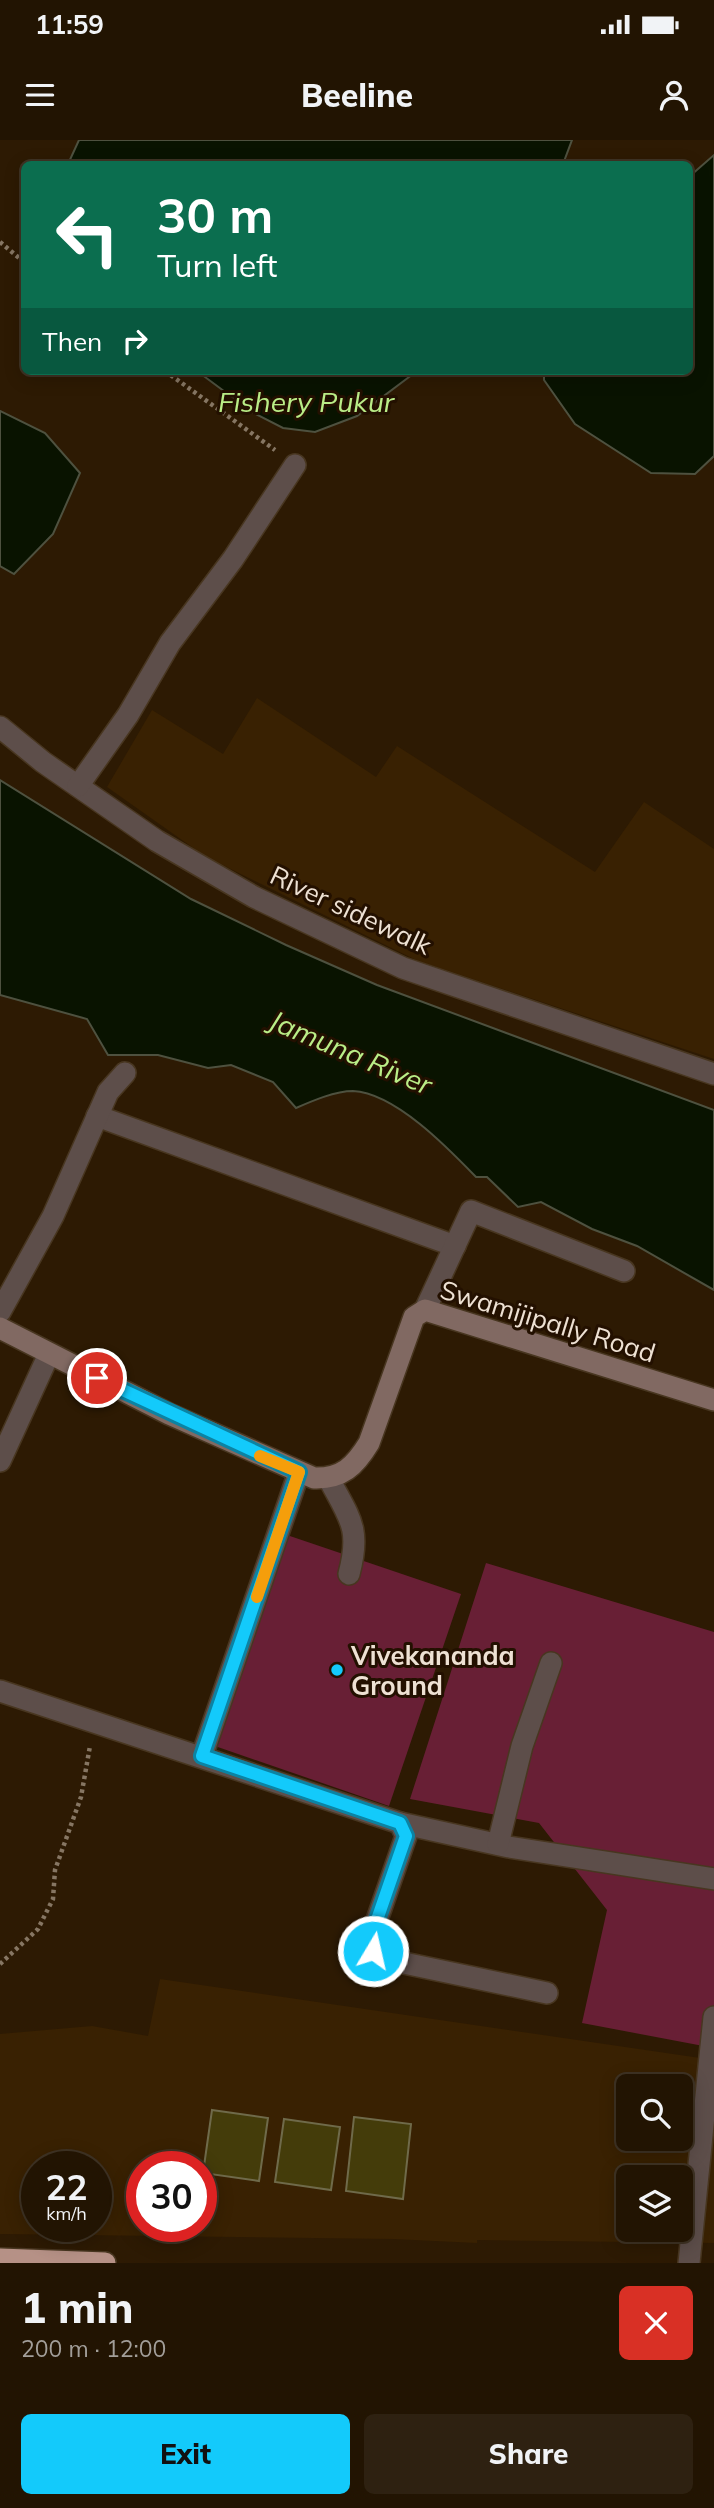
<!DOCTYPE html>
<meta charset="utf-8">
<style>
:root{--surface:#221402;--page:#2e2111;--text:#f1f3f6;--muted:#a29e99;--line:#3f3324;--accent:#13cafb}
body{margin:0;font-family:Mulish,sans-serif;background:var(--page);color:var(--text);height:100vh;display:flex;flex-direction:column;font-size:26px;white-space:nowrap}
*{box-sizing:border-box;margin:0}
p{font-size:23px;color:var(--muted)}
.icon{flex:none;width:38px;height:38px;fill:none;stroke:currentColor;stroke-width:2;stroke-linecap:round;stroke-linejoin:round}
.map{position:relative;height:2123px;overflow:hidden}
.details{display:flex;flex-direction:column;background:var(--surface);flex:1}
.details>*{flex:none}
.hud{position:absolute;left:21px;top:21px;width:672px;height:214px;border-radius:10px;box-shadow:0 4px 18px #0003,0 0 0 2px var(--line);background:#0b6e4f;color:#fff;overflow:hidden}
.fabs{position:absolute;left:616px;top:1934px;display:grid;gap:14px}
.fabs a{display:grid;place-items:center;width:77px;height:77px;border-radius:10px;background:var(--surface);box-shadow:0 4px 18px #0003,0 0 0 2px var(--line);font-size:35px}
.speed{position:absolute;left:21px;top:2011px;display:flex;gap:14px;font-size:35px;font-weight:700;text-align:center}
.speed>*{display:grid;place-content:center;width:91px;height:91px;border-radius:50%;background:var(--surface);box-shadow:0 4px 18px #0003,0 0 0 2px var(--line);line-height:1}
.speed small{font-size:18px;font-weight:400}
.speed .limit{border:10px solid #d22;background:#fff;color:#111}
.pin{position:absolute;display:grid;place-items:center;width:60px;height:60px;color:#fff;margin:-30px;border:4px solid #fff;border-radius:50%;box-shadow:0 2px 7px #0007}
.me{position:absolute;width:77px;margin:-38px;rotate:9deg;stroke-linejoin:round;filter:drop-shadow(0 0 5px #0008)}
.turn{display:flex;align-items:center;gap:24px;height:147px;padding:0 21px;font-size:32px}
.turn .icon{width:91px;height:91px;stroke-width:2.5}
.turn b{display:block;font-size:49px;line-height:60px}
.then{display:flex;align-items:center;height:66px;padding:0 21px;background:#0003;gap:14px;font-size:26px}
.round{display:grid;place-items:center;flex:none;width:74px;height:74px;border-radius:10px;background:var(--page)}
.overview{display:flex;align-items:center;justify-content:space-between;height:119px;padding:0 21px}
h1{font-size:42px;font-weight:800;line-height:52px}
.primary-button{display:flex;gap:14px;margin-top:auto;padding:14px 21px}
.primary-button a{flex:1;height:80px;border-radius:10px;background:var(--accent);color:#111;font-size:28px;font-weight:800;line-height:80px;text-align:center}
.primary-button a+a{background:var(--page);color:var(--text)}
.status{display:flex;justify-content:space-between;align-items:center;height:49px;padding:0 35px;background:var(--surface);direction:ltr}
.status svg{height:19px;fill:currentColor}
header{display:flex;justify-content:space-between;align-items:center;height:91px;padding:0 21px;background:var(--surface);font-size:32px;font-weight:800}
.map>svg:first-child{display:block}
.built{fill:#392102;fill-rule:evenodd}
.green{fill:#681f35}
.water{fill:#091300;stroke:#4e513f;stroke-width:2}
.building{fill:#443c0a;stroke:#6f6a4a;stroke-width:2}
.lines{fill:none;stroke-linecap:round;stroke-linejoin:round}
.street-casing{stroke:#483620;stroke-width:24}
.secondary-casing{stroke:#483620;stroke-width:24}
.highway-casing{stroke:#483620;stroke-width:24}
.path{stroke:#867663;stroke-width:4.5;stroke-dasharray:3.5 3.5;stroke-linecap:butt}
.street{stroke:#5d4e4a;stroke-width:21}
.secondary{stroke:#816962;stroke-width:21}
.highway{stroke:#b69186;stroke-width:21}
.route-casing{stroke:#0c83a3;stroke-width:18}
.route{stroke:#13cafb;stroke-width:12}
.slow{stroke:#f59e0b;stroke-width:12}
.poi-dot{fill:#13cafb;stroke:#231000;stroke-width:2.5}
.labels{text-anchor:middle;dominant-baseline:central;stroke-width:6;stroke-linejoin:round;paint-order:stroke}
.street-label{font-size:26px;fill:#eee1d3;stroke:#231000}
.poi-label{font-size:26px;font-weight:bold;fill:#eee1d3;stroke:#231000;text-anchor:start}
.water-label{font-size:28px;font-style:italic;fill:#baed87;stroke:#231000}
</style>
<div class="status"><b>11:59</b><svg viewBox="0 0 49 12"><path d="M0 12V9h3v3zM5 12V6h3v6zM10 12V3h3v9zM15 12V0h3v12zM26 1h20v11H26zM47 4h2v5h-2z"/></svg></div>
<header><svg class="icon" aria-label="menu" viewBox="0 0 24 24"><path d="M4 6h16M4 12h16M4 18h16"/></svg>Beeline<svg class="icon" aria-label="person" viewBox="0 0 24 24"><circle cx="12" cy="8" r="4"/><path d="M4 21q1-7 8-7t8 7"/></svg></header>
<div class="map">
<svg width="714" height="2123" viewBox="0 0 714 2123">
<rect width="100%" height="100%" fill="#2d1a03"/>
<g class="built">
<path d="M257 558 376 637 397 606 595 732 644 662 714 709V919L418 821 206 717 107 647 152 570 223 614Z"/>
<path d="M160 1839 714 1920V2103L477 2100V2103L393 2099 0 2094V1894L92 1886 148 1896ZM628 1946H681V1998H628ZM37 2026H96V2086H37ZM142 2026H201V2086H142ZM628 2037H681V2090H628Z"/>
</g>
<g class="green">
<path d="M284 1394 461 1454 389 1666 212 1605Z"/>
<path d="M486 1423 714 1492V1908L582 1883 607 1770 539 1683 410 1659Z"/>
</g>
<g class="water">
<path d="M79 0H572L563 24H68Z"/>
<path d="M714 15V316L695 334 651 333 575 284 544 240V231H690V36Z"/>
<path d="M197 231H417L357 276 315 292 283 288 252 272Z"/>
<path d="M0 271 45 293 80 333 53 394 14 434 0 426Z"/>
<path d="M0 640 191 759 286 805 377 845 714 970V1150L637 1106 592 1089 541 1062 518 1067 487 1037H476C448 1008 395 953 353 951 335 951 312 961 296 968L273 942 231 925 208 928 158 915H108L87 879 0 855Z"/>
</g>
<g class="building">
<path d="M212 1970 268 1978 259 2041 203 2033Z"/>
<path d="M354 1977 411 1984 403 2059 346 2051Z"/>
<path d="M284 1979 340 1987 331 2050 275 2042Z"/>
</g>
<g class="lines">
<g class="street-casing">
<g id="street">
<path d="M0 587 43 622 157 701 254 757 403 828 714 934"/>
<path d="M78 646 128 575 170 503 233 419 295 325"/>
<path d="M97 976 455 1106"/>
<path d="M425 1170 471 1071 624 1131"/>
<path d="M0 1172 53 1076 108 952 125 933"/>
<path d="M0 1321 49 1214"/>
<path d="M329 1339C350 1379 361 1388 349 1434"/>
<path d="M0 1551 400 1683 406 1696 370 1800 373 1811 380 1818 547 1853"/>
<path d="M202 1616 299 1332"/>
<path d="M400 1683 509 1707 714 1739"/>
<path d="M498 1704 522 1606 551 1523"/>
<path d="M689 2123 714 1877"/>
</g>
</g>
<g class="secondary-casing">
<path id="secondary" d="M0 1188 169 1274 314 1338C342 1339 355 1326 369 1303L414 1177 425 1170 714 1260"/>
</g>
<g class="highway-casing">
<path id="highway" d="M0 2119 105 2123"/>
</g>
<g class="path">
<path d="M0 102 24 122"/>
<path d="M165 231 275 310"/>
<path d="M0 1824 38 1789 53 1759 55 1730 81 1657 90 1606"/>
</g>
<use href="#street" class="street"/>
<use href="#secondary" class="secondary"/>
<use href="#highway" class="highway"/>
</g>
<g class="lines">
<g class="route-casing">
<path id="route" d="M97 1238 299 1332 202 1616 400 1683 406 1696 370 1800 373 1811"/>
</g>
<use href="#route" class="route"/>
<path class="slow" d="M257 1457 299 1332 260 1316"/>
</g>
<circle class="poi-dot" cx="337" cy="1530" r="7"/>
<g class="labels">
<g class="street-label">
<text transform="translate(351 770) rotate(25)">River sidewalk</text>
<text transform="translate(548 1181) rotate(17)">Swamijipally Road</text>
</g>
<g class="poi-label">
<text x="351" y="1515">Vivekananda<tspan x="351" dy="30">Ground</tspan></text>
</g>
<g class="water-label">
<text x="306" y="261">Fishery Pukur</text>
<text transform="translate(351 912) rotate(23)">Jamuna River</text>
</g>
</g>
</svg>
<div class="fabs">
<a><svg class="icon" aria-label="search" viewBox="0 0 24 24"><circle cx="10" cy="10" r="6"/><path d="M15 15l6 6"/></svg></a>
<a><svg class="icon" aria-label="layers" viewBox="0 0 24 24"><path d="M12 4l9 5-9 5-9-5zM3 14l9 5 9-5"/></svg></a>
</div>
<div class="speed"><div>22<small>km/h</small></div><div class="limit">30</div></div>
<div class="pin" style="left:97px;top:1238px;background:#d93025"><svg class="icon" aria-label="arrive" viewBox="0 0 24 24"><path d="M6 21V4h12l-3 4 3 4H6"/></svg></div>
<svg class="me" style="left:373px;top:1811px" viewBox="-20 -20 40 40"><circle r="17" fill="#13cafb" stroke="#fff" stroke-width="3"/><path d="M0-11L8 9 0 5-8 9z" fill="#fff"/></svg>
<div class="hud">
<div class="turn"><svg class="icon" aria-label="left" viewBox="0 0 24 24"><path d="M17 20v-9H6M10 6l-5 5 5 5"/></svg><div><b>30 m</b>Turn left</div></div>
<div class="then">Then<svg class="icon" aria-label="right" viewBox="0 0 24 24"><path d="M7 20v-9h11M14 6l5 5-5 5"/></svg></div>
</div>
</div>
<section class="details">
<div class="overview"><div><h1>1 min</h1><p>200 m · 12:00</p></div><a class="round" style="background:#d93025;color:#fff"><svg class="icon" aria-label="close" viewBox="0 0 24 24"><path d="M6 6l12 12M18 6L6 18"/></svg></a></div>
<div class="primary-button"><a>Exit</a><a>Share</a></div>
</section>
